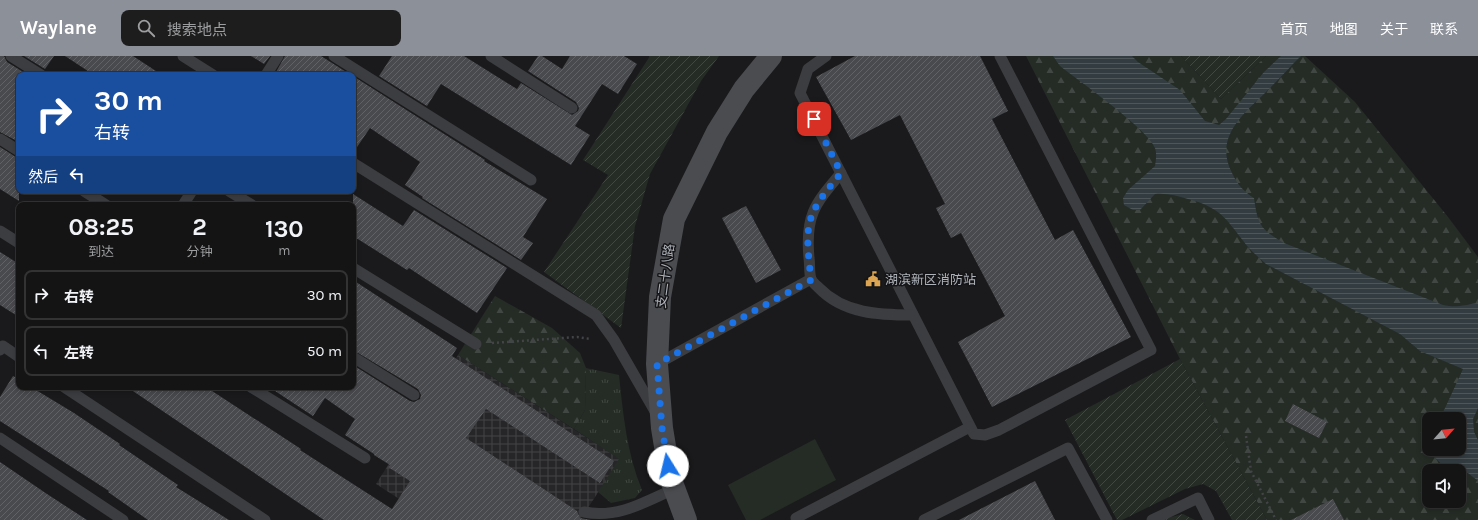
<!DOCTYPE html>
<html lang="zh">
<meta charset="utf-8">
<style>
:root{--surface:#141415;--page:#1d1d1e;--text:#f1f3f6;--muted:#9d9ea0;--line:#333334;--accent:#8c9099}
body{margin:0;font-family:Karla,"Noto Sans SC",sans-serif;background:var(--page);color:var(--text);height:100vh;display:flex;flex-direction:column;font-size:15px;white-space:nowrap}
*{box-sizing:border-box;margin:0}
p{font-size:13px;color:var(--muted)}
.icon{flex:none;width:22px;height:22px;fill:none;stroke:currentColor;stroke-width:2;stroke-linecap:round;stroke-linejoin:round}
.map{position:relative;flex:1;overflow:hidden}
.drawer{position:absolute;left:16px;top:146px;width:340px;height:188px;display:flex;flex-direction:column;background:var(--surface);border-radius:8px;box-shadow:0 2px 6px #0003,0 0 0 1px var(--line)}
.drawer>*{flex:none}
.top-card{position:absolute;left:16px;top:16px;width:340px;height:122px;border-radius:8px;box-shadow:0 2px 6px #0003,0 0 0 1px var(--line);background:#1a4fa0;color:#fff;overflow:hidden}
.needle{width:26px;rotate:63deg}
.buttons{position:absolute;left:1422px;top:356px;display:grid;gap:8px}
.buttons a{display:grid;place-items:center;width:44px;height:44px;border-radius:8px;background:var(--surface);box-shadow:0 2px 6px #0003,0 0 0 1px var(--line);font-size:20px}
.pin{position:absolute;display:grid;place-items:center;width:34px;height:34px;color:#fff;margin:-17px;border-radius:8px;box-shadow:0 2px 6px #0006}
.me{position:absolute;width:44px;margin:-22px;rotate:351deg;stroke-linejoin:round;filter:drop-shadow(0 0 3px #0008)}
.turn{display:flex;align-items:center;gap:14px;height:84px;padding:0 12px;font-size:18px}
.turn .icon{width:52px;height:52px;stroke-width:2.5}
.turn b{display:block;font-size:28px;line-height:34px}
.then{display:flex;align-items:center;height:38px;padding:0 12px;background:#0003;gap:8px;font-size:15px}
.eta{display:flex;justify-content:space-evenly;align-items:center;height:68px;text-align:center}
.eta b{font-size:24px;font-weight:700;line-height:28px}
ul{padding:0;list-style:none}
li{display:flex;align-items:center;gap:12px;height:50px;margin:0 8px 6px;padding:0 4px;border:2px solid var(--line);border-radius:8px}
li div{flex:1}
li b{display:block;font-size:15px}
li em{font-style:normal}
header{display:flex;align-items:center;gap:24px;box-sizing:border-box;height:56px;padding:0 20px;background:var(--accent);color:#fff}
header strong{font-size:19px}
nav{display:flex;gap:22px;margin-inline-start:auto;font-size:14px}
.search{width:280px;height:36px;background:var(--page);display:flex;align-items:center;gap:10px;box-sizing:border-box;padding:0 14px;border-radius:8px;color:var(--muted);font-size:15px}
.map>svg:first-child{display:block}
.industrial{fill:url(#industrial-grid)}
.grass{fill:url(#grass-tufts)}
.forest{fill:url(#forest-firs);fill-rule:evenodd}
.park{fill:#242c25}
.garden{fill:url(#garden-furrows)}
.water{fill:url(#water-rules)}
.building{fill:url(#building-hatch)}
.lines{fill:none;stroke-linecap:round;stroke-linejoin:round}
.path{stroke:#424447;stroke-width:2.5;stroke-dasharray:2 3;stroke-linecap:butt}
.lane{stroke:#3c3d40;stroke-width:11}
.secondary{stroke:#4a4c50;stroke-width:22}
.route{stroke:#1a73e8;stroke-width:7;stroke-dasharray:0 12.6}
.labels{text-anchor:middle;dominant-baseline:central;stroke-width:3;stroke-linejoin:round;paint-order:stroke}
.street-label{font-size:13px;fill:#aeb3ba;stroke:#151517}
.poi-label{font-size:13px;fill:#aeb3ba;stroke:#151517;text-anchor:start}
</style>
<header>
<strong>Waylane</strong>
<div class="search"><svg class="icon" aria-label="search" viewBox="0 0 24 24"><circle cx="10" cy="10" r="6"/><path d="M15 15l6 6"/></svg>搜索地点</div>
<nav><a>首页</a><a>地图</a><a>关于</a><a>联系</a></nav>
</header>
<div class="map">
<svg width="1478" height="464" viewBox="0 0 1478 464">
<defs>
<pattern id="industrial-grid" width="8" height="8" patternUnits="userSpaceOnUse"><rect width="8" height="8" fill="#262629"/><path d="M0 4h8M4 0v8" fill="none" stroke="#434346"/></pattern>
<pattern id="grass-tufts" width="24" height="20" patternUnits="userSpaceOnUse"><rect width="24" height="20" fill="#242c25"/><path d="M3 7l-1-3M5 7V3M7 7l1-3M15 17l-1-3M17 17v-4M19 17l1-3" fill="none" stroke="#414843"/></pattern>
<pattern id="forest-firs" width="22" height="20" patternUnits="userSpaceOnUse"><rect width="22" height="20" fill="#242c25"/><path d="M5 1l3.5 6h-7zM16 11l3.5 6h-7z" fill="#414843"/></pattern>
<pattern id="garden-furrows" width="10" height="10" patternUnits="userSpaceOnUse"><rect width="10" height="10" fill="#242c25"/><path d="M-1 1l2-2M0 10L10 0M9 11l2-2" fill="none" stroke="#414843"/></pattern>
<pattern id="water-rules" width="6" height="5" patternUnits="userSpaceOnUse"><rect width="6" height="5" fill="#333c41"/><path d="M0 2.5h6" fill="none" stroke="#4e565a"/></pattern>
<pattern id="building-hatch" width="6" height="6" patternUnits="userSpaceOnUse"><rect width="6" height="6" fill="#494a4e"/><path d="M-1 1l2-2M0 6l6-6M5 7l2-2" fill="none" stroke="#616265"/></pattern>
</defs>
<rect width="100%" height="100%" fill="#1a1a1c"/>
<path class="industrial" d="M458 299 620 403 580 464H432L376 428Z"/>
<path class="grass" d="M586 312 619 319C623 358 627 398 642 434L635 442 611 447 598 436 619 403 574 373 585 354Z"/>
<g class="forest">
<path d="M1026 0H1181L1221 43 1266 0H1305L1355 46 1448 161 1478 201V464H1267L1180 303ZM1429 363H1459V393H1429ZM1429 415H1459V445H1429Z"/>
<path d="M495 240 552 272 580 297 586 312 585 354 574 373 458 299Z"/>
</g>
<path class="park" d="M815 383 836 424 760 464H746L728 429Z"/>
<g class="garden">
<path d="M650 0H719L701 25 650 118 635 170 621 272 544 216 608 119 583 104Z"/>
<path d="M1181 0H1266L1221 43Z"/>
<path d="M1180 303 1267 464H1232L1216 435 1203 428 1185 433 1122 464H1117L1065 364Z"/>
<path d="M1183 458 1195 464H1161L1163 463Z"/>
</g>
<path class="water" d="M1053 0H1132L1138 6 1180 34 1205 65 1219 69 1226 63 1264 16 1281 0H1301C1289 12 1277 25 1265 37 1242 59 1214 82 1232 117 1237 128 1244 136 1254 142 1258 169 1260 173 1284 187L1443 249C1458 252 1463 249 1478 247V352L1473 363 1474 376 1478 384V425C1474 422 1470 418 1466 416 1447 408 1441 414 1430 393H1459V363H1440L1463 313 1420 295 1400 278 1266 208C1260 202 1253 197 1248 191 1227 165 1223 152 1188 143 1177 140 1167 137 1155 138L1140 154H1133L1124 149 1123 142 1128 134 1155 110C1156 104 1157 98 1155 92 1148 73 1079 25 1060 10Z"/>
<g class="building">
<path d="M0 0H4L7 6 28 19H19V77L15 84 0 76Z"/>
<path d="M24 0H54L45 13Z"/>
<path d="M65 0H133L162 19H94Z"/>
<path d="M251 0H270L264 8Z"/>
<path d="M285 0H321L351 19H281L276 16Z"/>
<path d="M392 0H464L517 33 521 27 572 59 578 55 579 52 576 46 528 15 538 0H542L562 13 570 0H624L637 8 618 38 602 28 575 70 590 79 571 109 441 28 427 50 379 20Z"/>
<path d="M855 0H980L1008 55 992 63 1055 184 1073 174 1131 281 992 351 958 286 1005 260 961 177 951 182 936 152 945 148 900 59 851 84 816 21Z"/>
<path d="M353 20 485 104 484 105 547 143 523 181 533 187 521 204 422 142 423 141 405 129 420 106 370 72 353 97Z"/>
<path d="M0 91 19 103V145L0 133Z"/>
<path d="M353 138 403 170 414 154 507 212 477 257 409 212 407 214 353 180Z"/>
<path d="M746 150 781 214 756 227 722 162Z"/>
<path d="M0 196 19 208V261L0 249Z"/>
<path d="M353 224 457 292 452 300 614 405 600 427 486 353 466 382 577 455 580 462 591 464H324L127 331H206L301 393 300 394 392 453 410 425 388 411 390 409 374 399V398L345 379 355 363 325 342 313 360 269 331H353V309L410 345 414 346 420 343 421 339 418 333 353 294Z"/>
<path d="M13 320 19 323V331H31L74 357 120 388 119 389 178 429 176 431 229 464H148L108 436 109 435 0 365V341Z"/>
<path d="M1293 348 1327 366 1319 382 1285 365Z"/>
<path d="M0 406 47 438 87 464H0Z"/>
<path d="M1035 425 1055 464H959Z"/>
<path d="M1333 443 1344 464H1291Z"/>
</g>
<g class="lines">
<g class="path">
<path d="M492 287 577 281 591 283"/>
<path d="M1246 380 1251 415 1276 464"/>
</g>
<g class="lane">
<path d="M11 0 41 19"/>
<path d="M183 0 213 19"/>
<path d="M334 0 531 124"/>
<path d="M491 0 572 52"/>
<path d="M826 0 808 13 800 37 974 378 985 379 999 374 1151 294 1000 0"/>
<path d="M266 19 278 0"/>
<path d="M0 83 19 95"/>
<path d="M353 107 596 259 614 284 656 357"/>
<path d="M841 117C815 148 805 159 809 202 810 208 809 217 811 223 812 226 817 230 819 232 844 258 880 259 913 259"/>
<path d="M84 135 106 149"/>
<path d="M229 135 252 149"/>
<path d="M183 149 192 135"/>
<path d="M0 175 19 187"/>
<path d="M353 212 476 288"/>
<path d="M0 294 3 290 19 301"/>
<path d="M353 301 414 339"/>
<path d="M657 308 811 223"/>
<path d="M64 331 265 464"/>
<path d="M251 331 365 402"/>
<path d="M0 382 123 464"/>
<path d="M584 456C617 463 645 446 674 433"/>
<path d="M796 462 970 371"/>
<path d="M924 464 1068 392 1107 464"/>
<path d="M1152 464 1198 442 1209 464"/>
</g>
<path class="secondary" d="M686 464 670 421 662 372 657 308 660 241 674 163 717 76 744 33 771 0"/>
</g>
<g class="lines">
<path class="route" d="M668 410 662 372 657 308 811 224C805 167 804 161 841 117L814 63"/>
</g>
<defs>
<g id="civic-bare" transform="scale(1.2)"><path d="M-.6-6.5H3V-4.5H.6V-3L4-1V1h2V6H-6V1h2V-1L-.6-3ZM-1.2 2.5V6h2.4V2.5Z" fill="#dda551" stroke="#151517" stroke-width="2.5" paint-order="stroke"/></g>
</defs>
<g fill-rule="evenodd">
<use href="#civic-bare" x="873" y="223"/>
</g>
<g class="labels">
<g class="street-label">
<text transform="translate(665 220) rotate(-82)">支二十八路</text>
</g>
<g class="poi-label">
<text x="885" y="223">湖滨新区消防站</text>
</g>
</g>
</svg>
<div class="buttons">
<a><svg class="needle" viewBox="-14 -14 28 28"><path d="M0-13l5 13h-10z" fill="#e53935"/><path d="M0 13l5-13h-10z" fill="#9d9ea0"/></svg></a>
<a><svg class="icon" aria-label="sound" viewBox="0 0 24 24"><path d="M4 9h4l5-4v14l-5-4H4zM17 9q2 3 0 6"/></svg></a>
</div>
<div class="pin" style="left:814px;top:63px;background:#d93025"><svg class="icon" aria-label="arrive" viewBox="0 0 24 24"><path d="M6 21V4h12l-3 4 3 4H6"/></svg></div>
<svg class="me" style="left:668px;top:410px" viewBox="-20 -20 40 40"><circle r="19" fill="#fff"/><path d="M0-13L10 11 0 6-10 11z" fill="#1a73e8"/></svg>
<div class="top-card">
<div class="turn"><svg class="icon" aria-label="right" viewBox="0 0 24 24"><path d="M7 20v-9h11M14 6l5 5-5 5"/></svg><div><b>30 m</b>右转</div></div>
<div class="then">然后<svg class="icon" aria-label="left" viewBox="0 0 24 24"><path d="M17 20v-9H6M10 6l-5 5 5 5"/></svg></div>
</div>
<section class="drawer">
<div class="eta">
<div><b>08:25</b><p>到达</p></div>
<div><b>2</b><p>分钟</p></div>
<div><b>130</b><p>m</p></div>
</div>
<ul>
<li><svg class="icon" aria-label="right" viewBox="0 0 24 24"><path d="M7 20v-9h11M14 6l5 5-5 5"/></svg><div><b>右转</b></div><em>30 m</em></li>
<li><svg class="icon" aria-label="left" viewBox="0 0 24 24"><path d="M17 20v-9H6M10 6l-5 5 5 5"/></svg><div><b>左转</b></div><em>50 m</em></li>
</ul>
</section>
</div>
